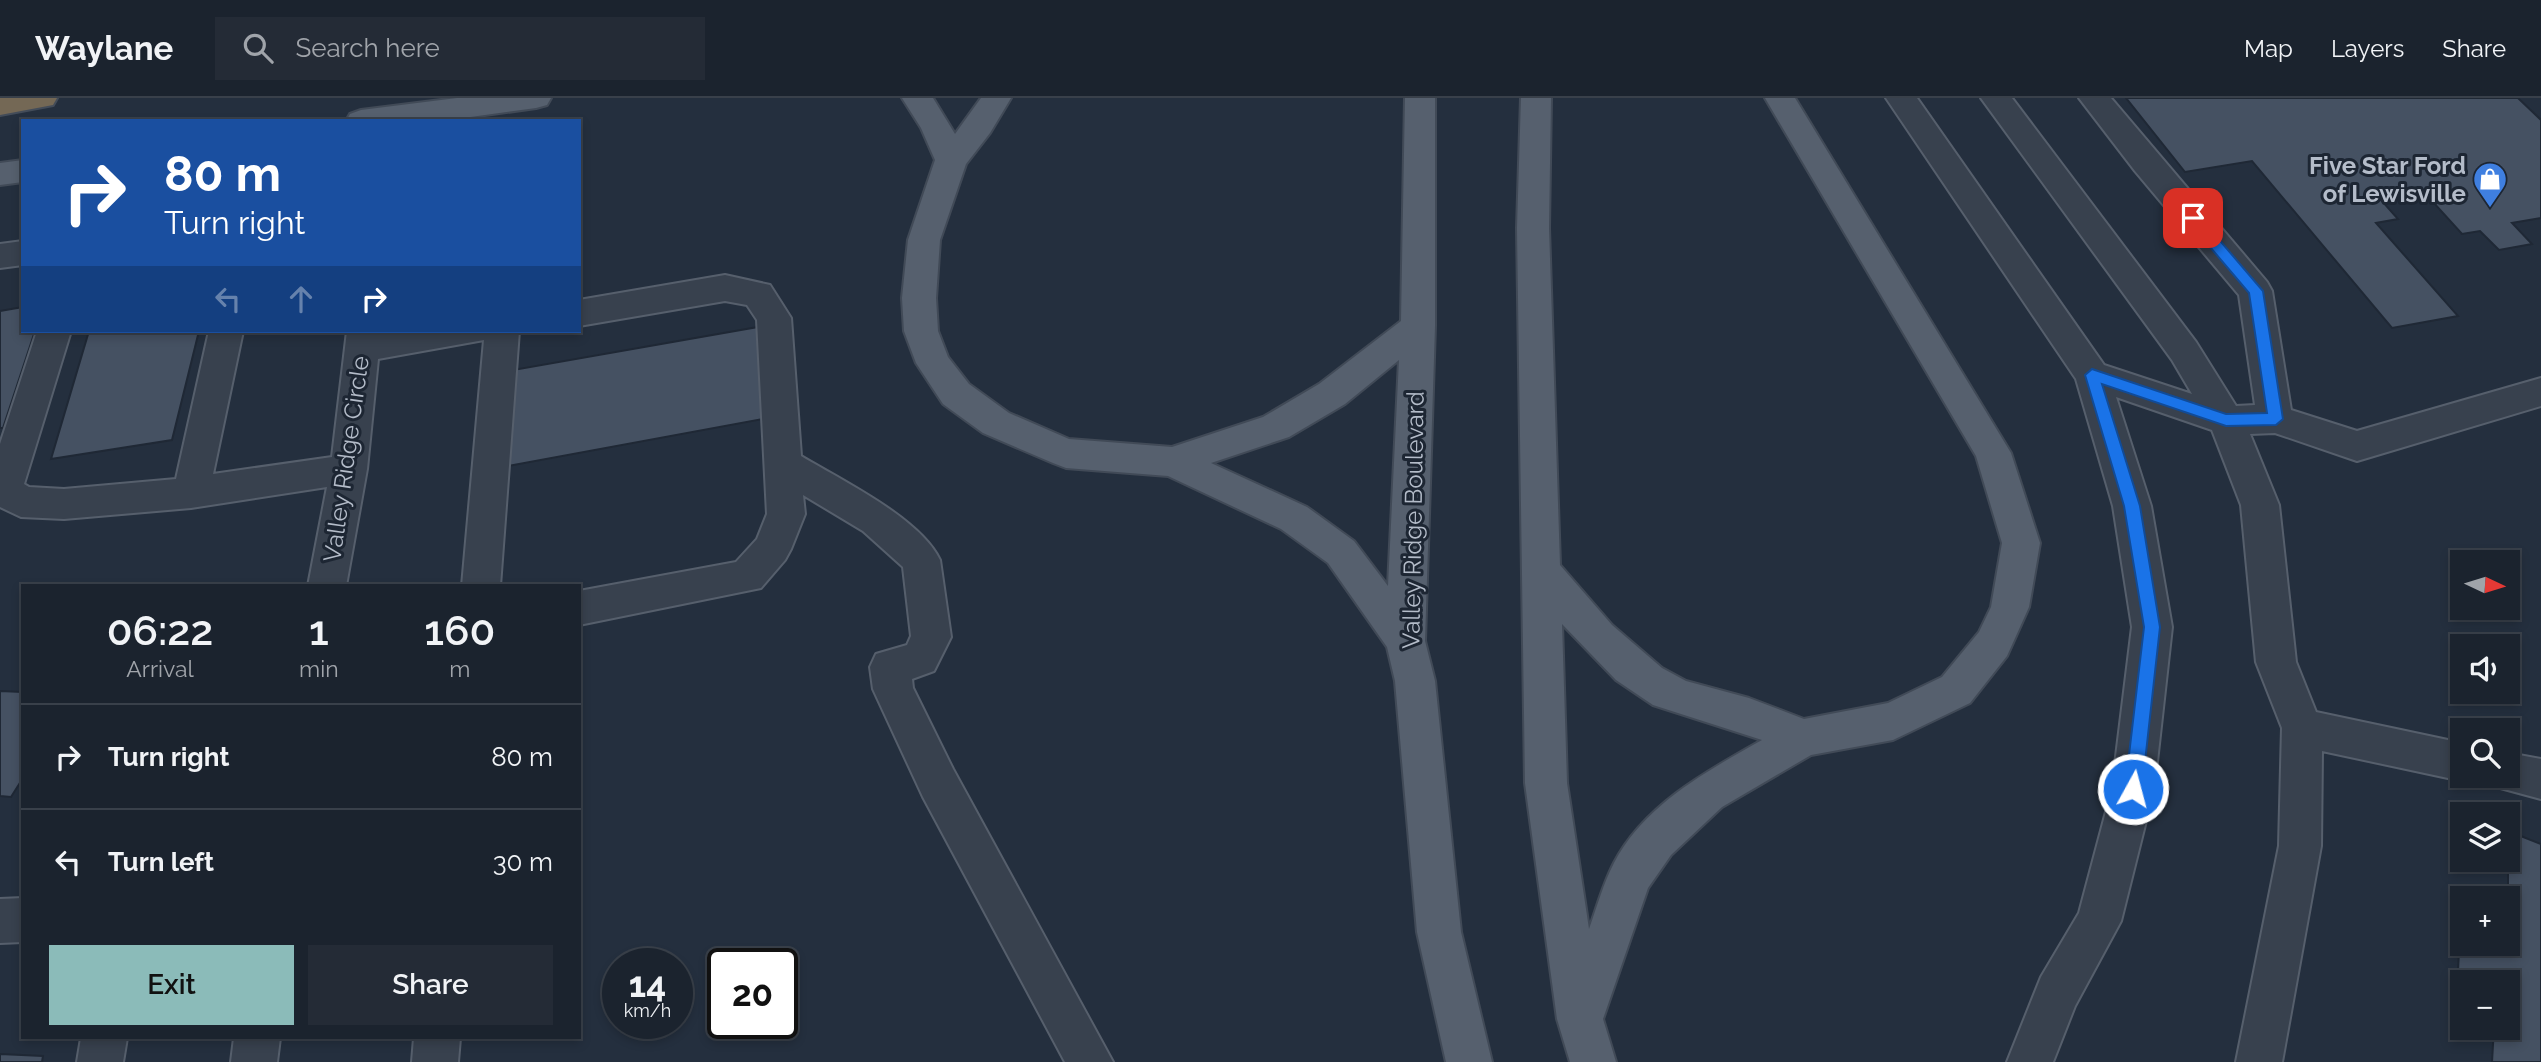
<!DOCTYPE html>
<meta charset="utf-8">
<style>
:root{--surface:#1b232e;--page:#242b36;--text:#f1f3f6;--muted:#a0a4aa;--line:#39404a;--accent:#8bbbb9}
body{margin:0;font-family:Raleway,sans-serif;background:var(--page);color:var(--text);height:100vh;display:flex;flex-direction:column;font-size:26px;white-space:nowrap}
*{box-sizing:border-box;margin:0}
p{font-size:23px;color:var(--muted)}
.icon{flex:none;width:38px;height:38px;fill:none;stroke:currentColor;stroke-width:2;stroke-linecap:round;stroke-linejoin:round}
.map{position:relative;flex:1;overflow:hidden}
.panel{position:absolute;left:21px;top:486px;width:560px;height:455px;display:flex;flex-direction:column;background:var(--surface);border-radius:0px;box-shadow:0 4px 10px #0003,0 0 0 2px var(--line)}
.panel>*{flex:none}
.guide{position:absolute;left:21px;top:21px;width:560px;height:214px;border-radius:0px;box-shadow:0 4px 10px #0003,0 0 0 2px var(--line);background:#1a4fa0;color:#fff;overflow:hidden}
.needle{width:46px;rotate:94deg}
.fabs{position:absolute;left:2450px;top:452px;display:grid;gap:14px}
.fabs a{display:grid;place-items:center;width:70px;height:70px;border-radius:0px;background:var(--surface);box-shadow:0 4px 10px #0003,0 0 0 2px var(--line);font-size:35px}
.speed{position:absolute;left:602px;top:850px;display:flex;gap:14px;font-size:35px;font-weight:700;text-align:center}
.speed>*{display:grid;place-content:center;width:91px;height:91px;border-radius:50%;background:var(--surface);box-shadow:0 4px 10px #0003,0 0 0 2px var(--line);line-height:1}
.speed small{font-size:18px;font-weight:400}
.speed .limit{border:4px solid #111;border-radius:10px;background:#fff;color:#111}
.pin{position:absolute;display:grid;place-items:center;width:60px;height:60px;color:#fff;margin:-30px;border-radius:14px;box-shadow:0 4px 10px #0006}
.me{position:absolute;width:77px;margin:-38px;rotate:7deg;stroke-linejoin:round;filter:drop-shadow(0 0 5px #0008)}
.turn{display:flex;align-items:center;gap:24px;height:147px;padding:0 28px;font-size:32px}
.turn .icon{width:91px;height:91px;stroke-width:2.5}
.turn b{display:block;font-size:49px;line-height:60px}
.lanes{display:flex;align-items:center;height:66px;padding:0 28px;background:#0003;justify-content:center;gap:35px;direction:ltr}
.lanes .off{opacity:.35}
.eta{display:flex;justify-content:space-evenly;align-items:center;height:119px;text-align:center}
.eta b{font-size:42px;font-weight:600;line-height:49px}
.action{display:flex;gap:14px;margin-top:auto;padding:14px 28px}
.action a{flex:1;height:80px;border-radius:0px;background:var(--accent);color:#111;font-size:28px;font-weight:600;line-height:80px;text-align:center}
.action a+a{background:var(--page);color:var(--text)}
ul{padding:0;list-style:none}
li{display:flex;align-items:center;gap:21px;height:105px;padding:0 28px;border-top:2px solid var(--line)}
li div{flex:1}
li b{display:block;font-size:26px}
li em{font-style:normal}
header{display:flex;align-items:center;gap:42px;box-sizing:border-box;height:98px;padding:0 35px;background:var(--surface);border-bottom:2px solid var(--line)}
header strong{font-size:33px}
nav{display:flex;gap:38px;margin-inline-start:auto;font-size:24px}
.search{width:490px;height:63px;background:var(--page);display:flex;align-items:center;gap:18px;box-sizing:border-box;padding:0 24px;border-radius:0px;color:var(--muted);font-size:26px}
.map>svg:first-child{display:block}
.building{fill:#455162;stroke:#1f2835;stroke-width:2}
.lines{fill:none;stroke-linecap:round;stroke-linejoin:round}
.minor-casing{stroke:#565f6c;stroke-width:4}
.major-casing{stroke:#414a57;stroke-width:4}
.highway-casing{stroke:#434c59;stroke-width:4}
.minor{fill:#38414e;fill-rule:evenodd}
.major{fill:#56606e;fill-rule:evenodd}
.highway{fill:#746855;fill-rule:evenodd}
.route{fill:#1a73e8;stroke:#114b97;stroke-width:2}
.labels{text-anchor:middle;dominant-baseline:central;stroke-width:6;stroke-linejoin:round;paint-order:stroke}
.poi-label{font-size:24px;font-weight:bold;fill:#b4bcc9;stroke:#1d2633;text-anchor:end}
.street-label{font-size:24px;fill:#b4bcc9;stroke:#1d2633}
</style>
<header>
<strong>Waylane</strong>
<div class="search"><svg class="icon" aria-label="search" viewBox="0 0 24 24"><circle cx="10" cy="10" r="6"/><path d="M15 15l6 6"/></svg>Search here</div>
<nav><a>Map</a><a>Layers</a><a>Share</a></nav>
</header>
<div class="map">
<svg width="2541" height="964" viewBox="0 0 2541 964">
<rect width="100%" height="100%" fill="#242f3e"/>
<g class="building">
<path d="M2126 0H2518L2541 22V120L2512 125 2532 146 2499 152 2480 133 2462 136 2424 94 2381 102 2398 121 2376 125 2458 218 2392 230 2252 63 2185 74Z"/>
<path d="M23 209V233H35L3 330H0V213Z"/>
<path d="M758 229 763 321 508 368 513 272Z"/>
<path d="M89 233H199L172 342 51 361Z"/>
<path d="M0 593 23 594V680L11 699 0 698Z"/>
<path d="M2508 733 2541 746V964H2492L2494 929H2508V884H2485L2458 873 2461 810 2462 845H2508Z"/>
<path d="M0 956 43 958 42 964H0Z"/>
</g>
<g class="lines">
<g class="minor-casing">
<g id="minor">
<path d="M1886 0H1917L2104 267 2192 296 2172 262 1981 0H2012L2196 244 2236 308 2255 307 2239 197 2135 73 2079 0H2111L2267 184 2272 193 2291 312 2357 333 2541 280V308L2357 363 2275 335 2250 336 2279 407 2296 564 2316 614 2462 645V677H2477L2462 683 2322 653 2321 748 2282 964H2236L2279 748 2282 630 2256 564 2241 407 2212 332 2116 299 2151 408 2172 529 2154 691 2121 823 2075 908 2053 964H2007L2041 879 2079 815 2112 691 2132 529 2113 408 2076 281Z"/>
<path d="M23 143V167L0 170V146Z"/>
<path d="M725 177 770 187 791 220 801 358C841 382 920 420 940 462L951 539 934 573 912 581 913 590 953 671 1113 964H1065L923 699 879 604 873 591 870 569 876 556 907 547 911 538 903 469 863 433 803 397 805 416 791 451 785 462 761 490 579 527V493L736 464 757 441 767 416 757 222 747 207 725 203 579 228V202Z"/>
<path d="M37 233H71L24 386 29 389 64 391 176 381 209 233H243L213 376 332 359 347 233H519L500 488H462L484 242 378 261 367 371 346 488H308L327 389 191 410 64 421 21 419 0 409V346Z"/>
<path d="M2508 655 2541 661V701L2493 688 2489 677H2508Z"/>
<path d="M23 800V844L0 845V801Z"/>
<path d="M81 940H127L123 964H77Z"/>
<path d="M234 940H280L277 964H231Z"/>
<path d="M414 940H460L458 964H412Z"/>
</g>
</g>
<g class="major-casing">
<g id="major">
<path d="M457 0H551L547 7 536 10 442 23H346L350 16 361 12Z"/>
<path d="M902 0H933L955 36 981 0H1011L990 35 966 66 940 142 936 200 938 233 948 259 969 286 1009 315 1069 341 1172 349 1263 319 1319 286 1401 223 1405 0H1435V228L1425 543 1435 583 1461 834 1492 964H1446L1417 834 1395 583 1387 549 1328 465 1281 431 1168 378 1066 370 1053 365 983 335 943 306 916 265 904 233 902 200 908 142 935 62 921 30ZM1399 262 1388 488 1354 443 1307 409 1211 365 1289 339 1345 306Z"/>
<path d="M1521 0H1551L1549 130 1560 467 1612 527 1662 570 1686 583 1749 600 1804 621 1888 605 1942 579 1979 534 1991 509 2002 445 1976 358 1765 0H1795L2011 355 2040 445 2029 509 2007 558 1970 605 1893 642 1811 657 1722 709 1671 757 1648 790 1603 921 1616 964H1570L1557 921 1525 685 1517 130ZM1562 526 1616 582 1653 607 1762 642C1707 673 1644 707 1614 765 1603 786 1597 809 1589 831L1567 685Z"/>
<path d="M23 62V84L0 87V65Z"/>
</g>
</g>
<g class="highway-casing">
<path id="highway" d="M0 0H57L53 7 0 17Z"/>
</g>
<use href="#minor" class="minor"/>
<use href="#major" class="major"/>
<use href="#highway" class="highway"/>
</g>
<path class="route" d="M2193 115 2198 117 2263 193 2283 321 2276 327 2226 328 2102 286 2140 408 2160 529 2142 691 2139 696 2133 699 2127 696 2125 691 2144 529 2124 408 2085 277 2092 271 2226 316 2267 315 2249 195 2188 123V117Z"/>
<defs>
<g id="shop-pin" transform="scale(1.75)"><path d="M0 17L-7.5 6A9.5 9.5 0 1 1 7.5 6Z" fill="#3f7fe0" stroke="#1d2633"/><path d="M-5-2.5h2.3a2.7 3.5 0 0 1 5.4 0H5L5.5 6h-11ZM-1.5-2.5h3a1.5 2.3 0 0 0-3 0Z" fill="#fff"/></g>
</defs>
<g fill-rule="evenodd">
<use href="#shop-pin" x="2490" y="81"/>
</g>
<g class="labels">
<g class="poi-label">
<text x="2466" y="67">Five Star Ford<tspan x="2466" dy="28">of Lewisville</tspan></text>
</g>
<g class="street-label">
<text transform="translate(346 361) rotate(-82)">Valley Ridge Circle</text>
<text transform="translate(1413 422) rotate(-89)">Valley Ridge Boulevard</text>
</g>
</g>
</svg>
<div class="fabs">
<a><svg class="needle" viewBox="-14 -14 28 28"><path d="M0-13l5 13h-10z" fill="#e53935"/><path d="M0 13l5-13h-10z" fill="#a0a4aa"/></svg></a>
<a><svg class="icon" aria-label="sound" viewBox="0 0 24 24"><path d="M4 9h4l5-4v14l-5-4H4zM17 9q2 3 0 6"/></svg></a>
<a><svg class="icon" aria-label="search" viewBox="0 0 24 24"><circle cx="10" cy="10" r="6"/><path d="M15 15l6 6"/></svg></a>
<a><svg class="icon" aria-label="layers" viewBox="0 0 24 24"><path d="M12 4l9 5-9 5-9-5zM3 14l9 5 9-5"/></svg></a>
<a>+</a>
<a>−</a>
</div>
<div class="speed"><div>14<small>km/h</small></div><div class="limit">20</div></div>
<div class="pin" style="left:2193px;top:120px;background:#d93025"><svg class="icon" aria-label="arrive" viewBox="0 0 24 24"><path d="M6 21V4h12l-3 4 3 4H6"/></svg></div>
<svg class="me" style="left:2133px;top:691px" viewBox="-20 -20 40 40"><circle r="17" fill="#1a73e8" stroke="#fff" stroke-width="3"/><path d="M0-11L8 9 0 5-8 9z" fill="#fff"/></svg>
<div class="guide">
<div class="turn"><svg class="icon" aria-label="right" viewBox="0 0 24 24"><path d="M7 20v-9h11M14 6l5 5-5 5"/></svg><div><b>80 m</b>Turn right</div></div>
<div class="lanes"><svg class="icon off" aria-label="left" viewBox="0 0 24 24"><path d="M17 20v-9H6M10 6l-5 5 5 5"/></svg><svg class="icon off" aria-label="ahead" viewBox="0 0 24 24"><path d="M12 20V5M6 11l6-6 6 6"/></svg><svg class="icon" aria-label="right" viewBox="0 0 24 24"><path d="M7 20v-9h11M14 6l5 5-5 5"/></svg></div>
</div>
<section class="panel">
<div class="eta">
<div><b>06:22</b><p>Arrival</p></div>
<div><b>1</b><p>min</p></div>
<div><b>160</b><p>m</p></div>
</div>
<ul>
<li><svg class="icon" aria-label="right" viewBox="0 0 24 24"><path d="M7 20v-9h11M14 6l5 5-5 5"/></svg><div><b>Turn right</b></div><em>80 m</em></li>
<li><svg class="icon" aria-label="left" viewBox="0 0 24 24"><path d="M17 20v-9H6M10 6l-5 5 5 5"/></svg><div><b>Turn left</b></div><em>30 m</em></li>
</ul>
<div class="action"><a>Exit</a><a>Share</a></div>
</section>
</div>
